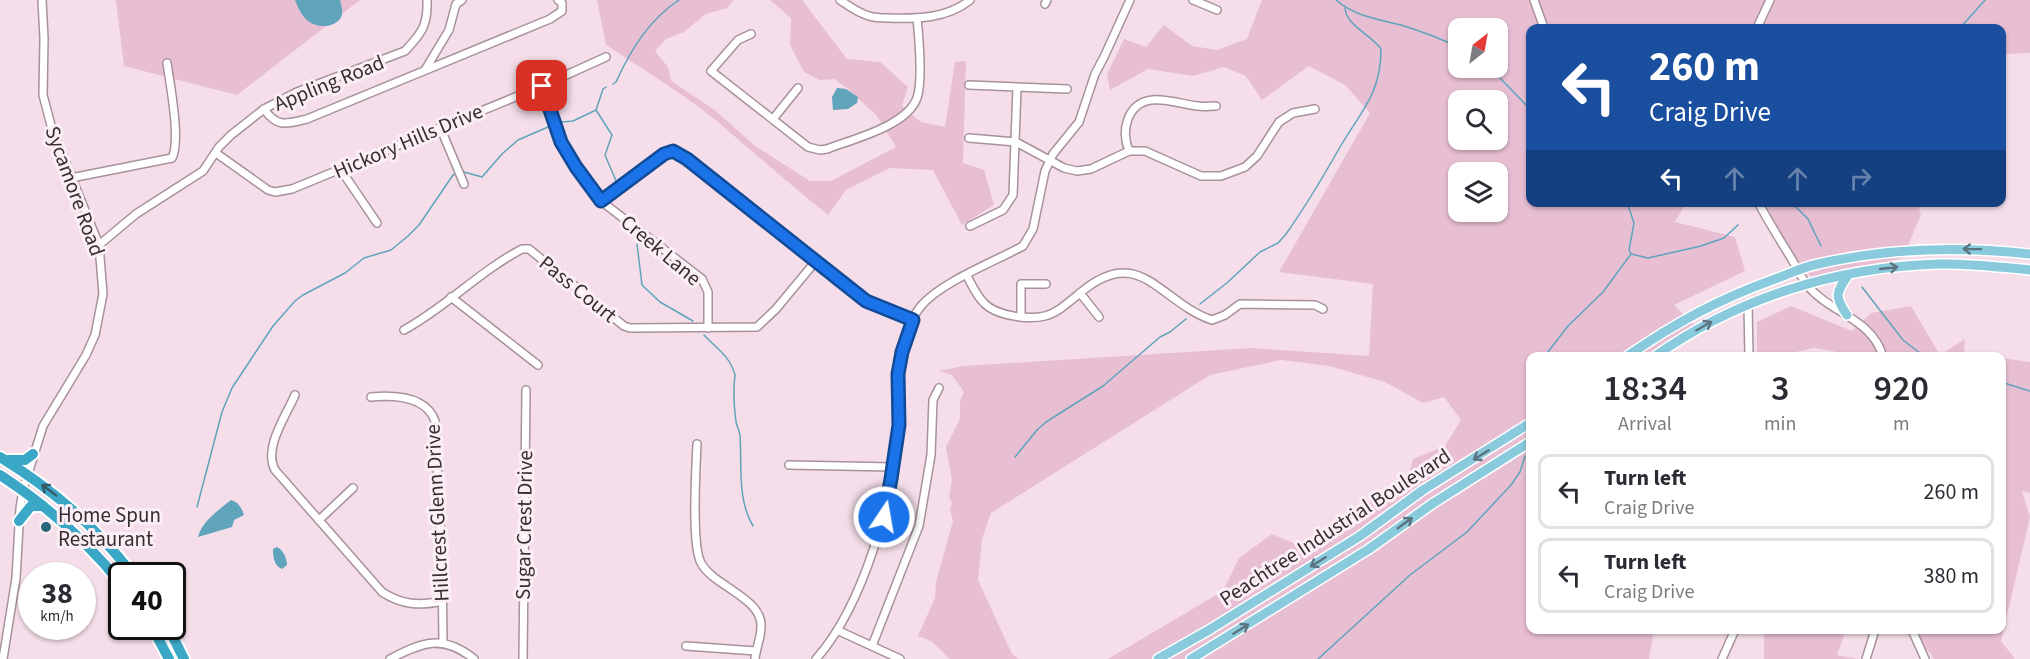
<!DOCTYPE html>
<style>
:root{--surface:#fff;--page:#f2f2f3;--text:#2b2b33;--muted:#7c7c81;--line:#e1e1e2}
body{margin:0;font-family:"Source Sans 3",sans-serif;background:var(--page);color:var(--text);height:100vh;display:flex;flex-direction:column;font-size:22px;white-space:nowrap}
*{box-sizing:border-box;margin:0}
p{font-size:20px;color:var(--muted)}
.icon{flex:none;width:33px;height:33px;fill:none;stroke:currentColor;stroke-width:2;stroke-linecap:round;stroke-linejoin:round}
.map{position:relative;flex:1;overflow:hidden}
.drawer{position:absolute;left:1526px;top:352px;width:480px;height:282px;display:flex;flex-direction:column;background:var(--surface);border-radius:12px;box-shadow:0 2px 4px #0004}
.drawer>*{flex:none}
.guide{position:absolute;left:1526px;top:24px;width:480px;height:183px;border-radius:12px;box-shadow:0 2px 4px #0004;background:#1a4fa0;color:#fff;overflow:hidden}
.needle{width:39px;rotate:31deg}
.fabs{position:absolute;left:1448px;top:18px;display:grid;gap:12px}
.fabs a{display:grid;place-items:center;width:60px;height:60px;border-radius:12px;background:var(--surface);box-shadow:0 2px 4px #0004;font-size:30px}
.speed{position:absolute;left:18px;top:562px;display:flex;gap:12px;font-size:30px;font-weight:700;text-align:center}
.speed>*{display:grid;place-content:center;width:78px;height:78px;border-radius:50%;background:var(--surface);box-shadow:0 2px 4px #0004;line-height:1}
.speed small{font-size:15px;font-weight:400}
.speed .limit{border:3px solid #111;border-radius:9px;background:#fff;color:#111}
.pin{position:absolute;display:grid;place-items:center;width:51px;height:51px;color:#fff;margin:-26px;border-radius:12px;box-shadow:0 3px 9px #0006}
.me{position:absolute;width:66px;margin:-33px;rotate:12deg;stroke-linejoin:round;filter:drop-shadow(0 0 4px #0008)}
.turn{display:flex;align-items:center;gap:21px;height:126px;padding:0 24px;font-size:27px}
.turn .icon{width:78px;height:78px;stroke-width:2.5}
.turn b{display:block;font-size:42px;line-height:51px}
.lanes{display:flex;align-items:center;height:57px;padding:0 24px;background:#0003;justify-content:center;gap:30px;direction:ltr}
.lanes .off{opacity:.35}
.eta{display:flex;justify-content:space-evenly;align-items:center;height:102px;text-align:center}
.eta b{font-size:36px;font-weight:600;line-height:42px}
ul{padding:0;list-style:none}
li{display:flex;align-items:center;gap:18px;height:75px;margin:0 12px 9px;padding:0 12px;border:3px solid var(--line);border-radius:12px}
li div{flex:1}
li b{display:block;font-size:22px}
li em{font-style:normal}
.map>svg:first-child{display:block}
.green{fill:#e8bed3;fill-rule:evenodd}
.water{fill:#5fa4bb}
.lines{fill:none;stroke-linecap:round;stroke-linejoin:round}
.stream{stroke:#5fa4bb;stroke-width:1.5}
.minor-casing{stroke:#a7929c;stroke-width:10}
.major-casing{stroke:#fff;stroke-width:12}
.highway-casing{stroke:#fff;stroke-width:14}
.minor{stroke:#fff;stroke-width:7}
.major{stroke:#89cadd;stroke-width:9}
.highway{stroke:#3ba7c7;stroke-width:10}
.oneway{stroke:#5b747f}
.oneway2{stroke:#385866}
.route-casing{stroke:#114b97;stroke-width:15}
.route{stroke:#1a73e8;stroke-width:10}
.poi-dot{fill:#26677b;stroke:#fceef5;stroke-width:2}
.labels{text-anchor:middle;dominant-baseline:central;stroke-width:6;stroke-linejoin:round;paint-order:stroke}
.street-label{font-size:21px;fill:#362e32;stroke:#fceef5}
.poi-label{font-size:21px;fill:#362e32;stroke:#fceef5;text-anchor:start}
</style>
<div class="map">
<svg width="2030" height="659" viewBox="0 0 2030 659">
<rect width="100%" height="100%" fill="#f5dee9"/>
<g class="green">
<path d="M116 0H360L237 95 124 66Z"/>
<path d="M597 0H734L727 8 706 14 684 32 666 39 655 51 668 67 671 81 716 111 754 145 810 181H831L896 147 877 116 848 89 834 79 819 80 804 72 790 45 791 18 770 0H802L847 59 880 62 908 87 902 106 921 122 945 127 955 62 966 61 963 163 984 170 994 205 962 225 933 170 890 168 846 190 828 215C791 185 755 154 719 123 684 94 644 70 606 45Z"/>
<path d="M1262 0H2030V53L2001 54V28H1530V202L1686 203 1675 222 1735 237 1745 271 1674 305 1696 327 1655 357H1530V630H1654L1649 659H1108L1223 591 1239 558 1272 534 1293 543 1326 532 1409 475 1413 459 1445 446 1461 420 1444 397 1423 403 1385 382 1329 366 1281 360 1210 375 991 513 982 539 978 580 1012 654 1019 659H950L931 641 918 636 935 598 936 582 953 521 950 509 952 503 949 497 952 480 946 447 960 419V401L964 392 952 375 939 371 963 366 1251 348 1369 356 1373 284 1279 272 1370 113 1345 85 1309 66 1262 100 1246 76 1224 67 1193 76 1148 69 1110 90 1107 74 1124 39 1146 47 1164 25 1192 46 1217 50 1247 39ZM1458 28H1497V68H1458ZM1458 100H1497V140H1458ZM1458 172H1497V212H1458Z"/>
<path d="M1754 203H1917L1921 214 1903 258 1812 278Z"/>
<path d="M1791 306 1852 331 1871 313 1911 306 1940 355 1965 339 1964 354 1988 357H1857V355L1813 348 1788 354 1787 357H1757V322Z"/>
<path d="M2001 358 2030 362V493L2022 491 2030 517 2001 641 2015 659H1934L1927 649 1925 655 1915 630H2001Z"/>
<path d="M1794 630H1846L1837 655 1859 659H1764V633Z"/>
</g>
<g class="water">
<path d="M295 0H340C341 5 343 10 342 15 337 28 318 29 308 21 302 16 298 8 295 0Z"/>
<path d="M837 88 846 89 858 97 857 103 848 109 833 110 832 97Z"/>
<path d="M231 500C238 502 242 508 244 515L234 520 232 527 198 537C202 521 219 510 231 500Z"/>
<path d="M277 547C283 550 287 558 287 565L282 569C274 566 273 557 273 549Z"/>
</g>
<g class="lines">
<g class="stream">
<path d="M1336 0C1354 16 1378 19 1401 25 1420 31 1440 38 1458 47"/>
<path d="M1960 28 1985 0"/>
<path d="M1487 68 1500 78 1530 109"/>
<path d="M613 84 616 82C631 49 649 20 679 0"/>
<path d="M596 110 612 135 605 155 617 183"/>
<path d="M562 122 573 121 596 110 603 89 606 87"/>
<path d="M464 172 482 177 502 154 518 140 548 127"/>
<path d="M1627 202 1634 223 1629 250 1631 254"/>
<path d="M1791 202 1808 219 1821 246"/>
<path d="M637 244 642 285 660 302 693 321"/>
<path d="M1631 254 1648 258 1701 246 1724 238 1738 225"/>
<path d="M1862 287 1903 340 1925 357"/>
<path d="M1200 304 1228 282 1260 252 1278 243 1286 234C1306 206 1323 177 1340 147 1361 111 1381 94 1381 49 1372 35 1346 26 1345 8"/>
<path d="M704 335C716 348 730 356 735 375 733 390 734 407 736 422 737 426 739 430 740 435 742 465 737 499 753 526"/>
<path d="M1544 357 1568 326 1603 292 1631 254"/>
<path d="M2001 382 2030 391"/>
<path d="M1015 457 1037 430 1046 422 1103 386 1160 337 1170 332 1186 319"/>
<path d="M197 507 222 412 232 388 273 326 295 301 303 295 345 273 364 258 391 250 408 236 419 225 453 175 456 174"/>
<path d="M1318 659 1410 575 1467 532 1511 485 1520 472 1525 456"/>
</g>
<g class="minor-casing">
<g id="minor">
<path d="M840 0C849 6 858 13 869 16 875 18 882 18 888 18 915 19 947 19 970 0"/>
<path d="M1193 0 1217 10"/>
<path d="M1534 0 1544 28"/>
<path d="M1045 4 1047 0"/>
<path d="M1757 28 1770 0"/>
<path d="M751 34 738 40 711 71 808 147 820 150 827 149C853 139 907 126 917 98 923 80 919 38 917 18"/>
<path d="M425 70 449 30 456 4 462 0"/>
<path d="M969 85 1067 89"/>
<path d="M542 86 561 142 576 167 601 201 702 279 708 292V328"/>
<path d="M264 109C277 128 287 124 307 119L550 19 562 11V3L558 0"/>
<path d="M773 119 798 88"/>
<path d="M440 127 464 184"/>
<path d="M969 138 1016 142 1064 168 1077 171 1091 169 1129 151H1145L1201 176H1221L1245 167 1257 156 1279 122 1293 113 1315 109"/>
<path d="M1129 151C1125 141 1124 129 1128 119 1140 88 1173 103 1197 106 1204 107 1210 106 1216 106"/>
<path d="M216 153 268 190 275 192 292 189 542 86 606 57"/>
<path d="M341 170 377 223"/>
<path d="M71 178 172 158C181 140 170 84 167 63"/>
<path d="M601 201 664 154 673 151 687 159 866 301 913 320"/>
<path d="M1758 202C1768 221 1780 240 1791 258 1797 267 1801 278 1808 286 1830 313 1873 319 1883 357"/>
<path d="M970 226 1003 210 1013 195 1017 88"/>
<path d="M99 245 136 214 203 171 219 147 231 135 264 109 297 92 405 51C422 33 428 25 427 0"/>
<path d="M967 276C972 285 976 295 984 303 996 316 1029 320 1045 316 1059 312 1070 301 1080 293L1099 317"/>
<path d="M1080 293C1140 242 1159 302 1212 320L1225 315 1240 304 1315 305 1323 309"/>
<path d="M451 297 538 365"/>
<path d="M1748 304 1749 357"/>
<path d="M1021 316V284H1046"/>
<path d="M404 330C446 307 480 271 522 249H529L624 326 630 328 757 327 776 309 815 262"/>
<path d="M295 395C286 416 263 448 275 470L382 592C402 605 419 606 443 601"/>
<path d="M371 397C394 395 426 396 435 421L442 560 443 642"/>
<path d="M697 444C696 469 691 544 701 563 713 586 763 598 761 627 761 638 756 648 755 659"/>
<path d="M789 465 893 467"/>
<path d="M319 520 353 488"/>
<path d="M1912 630 1925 659"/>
<path d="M839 631 900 659"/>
<path d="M686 646 756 651"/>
<path d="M872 646 919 526 931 455 933 400 939 388"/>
<path d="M3 659 16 578 20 508 23 490 43 426 86 355 95 335 103 294 99 245 52 129 43 95 44 38 42 0"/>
<path d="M390 659C422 642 443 634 474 659"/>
<path d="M523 659 526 390"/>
<path d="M816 659C864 605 894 497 899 425 900 408 897 391 898 375 899 353 907 323 921 306 941 282 994 262 1023 246L1033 229 1045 171 1053 154 1079 122 1095 74 1104 57 1130 0"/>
<path d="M1722 659 1735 630"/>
<path d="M1866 659 1875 630"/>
</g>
</g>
<g class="major-casing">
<g id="major">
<path d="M1847 315C1834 296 1836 293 1848 275"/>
<path d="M1626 357C1675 323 1719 299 1775 279 1789 274 1803 267 1818 264 1888 248 1958 246 2030 254"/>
<path d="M1654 357C1737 298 1837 267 1938 264 1969 263 2000 267 2030 270"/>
<path d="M1158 659 1209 630 1360 536 1423 490 1530 423"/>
<path d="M1191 659 1369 549 1432 504 1530 442"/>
</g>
</g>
<g class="highway-casing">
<g id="highway">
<path d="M0 457C55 491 94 525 134 576"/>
<path d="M8 460H25L33 454"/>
<path d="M0 475C46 505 87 541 122 585"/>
<path d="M19 521 31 506H43"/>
<path d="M152 627 169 659"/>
<path d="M168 627 184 659"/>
</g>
</g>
<use href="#minor" class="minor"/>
<use href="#major" class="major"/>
<use href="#highway" class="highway"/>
</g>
<defs><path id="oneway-shaft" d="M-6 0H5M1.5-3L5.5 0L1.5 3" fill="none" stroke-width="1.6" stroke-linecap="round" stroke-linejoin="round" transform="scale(1.5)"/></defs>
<g class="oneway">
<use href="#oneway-shaft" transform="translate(1972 249) rotate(-179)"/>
<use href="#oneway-shaft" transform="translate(1889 268) rotate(-6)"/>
<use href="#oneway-shaft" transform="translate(1704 326) rotate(-30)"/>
<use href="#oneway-shaft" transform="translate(1481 455) rotate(148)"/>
<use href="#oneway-shaft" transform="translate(1405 523) rotate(-36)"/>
<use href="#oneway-shaft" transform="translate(1318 562) rotate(148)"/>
<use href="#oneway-shaft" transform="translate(1241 629) rotate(-32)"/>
</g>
<use class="oneway2" href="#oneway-shaft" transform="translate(49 490) rotate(-143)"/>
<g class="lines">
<g class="route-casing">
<path id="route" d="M542 86 561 142 576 167 601 201 664 154 673 151 687 159 866 301 913 320 902 352 898 374 899 425 891 479 884 517"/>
</g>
<use href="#route" class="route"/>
</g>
<circle class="poi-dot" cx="46" cy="527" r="6"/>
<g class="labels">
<g class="street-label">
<text transform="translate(329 83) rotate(-22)">Appling Road</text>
<text transform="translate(408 141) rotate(-23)">Hickory Hills Drive</text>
<text transform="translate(75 191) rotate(70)">Sycamore Road</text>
<text transform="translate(661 250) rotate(40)">Creek Lane</text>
<text transform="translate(578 289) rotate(39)">Pass Court</text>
<text transform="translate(437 513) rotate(-93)">Hillcrest Glenn Drive</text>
<text transform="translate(524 525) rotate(-89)">Sugar Crest Drive</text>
<text transform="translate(1335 527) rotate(-33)">Peachtree Industrial Boulevard</text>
</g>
<g class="poi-label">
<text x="58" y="515">Home Spun<tspan x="58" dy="24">Restaurant</tspan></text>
</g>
</g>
</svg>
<div class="fabs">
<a><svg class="needle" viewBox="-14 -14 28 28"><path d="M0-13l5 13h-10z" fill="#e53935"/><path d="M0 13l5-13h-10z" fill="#7c7c81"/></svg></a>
<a><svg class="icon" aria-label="search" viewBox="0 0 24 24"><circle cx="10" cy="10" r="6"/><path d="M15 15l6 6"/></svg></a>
<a><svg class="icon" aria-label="layers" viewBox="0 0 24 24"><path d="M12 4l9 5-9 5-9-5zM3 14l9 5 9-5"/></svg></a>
</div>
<div class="speed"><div>38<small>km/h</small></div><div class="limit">40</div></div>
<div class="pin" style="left:542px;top:86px;background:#d93025"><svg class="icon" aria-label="arrive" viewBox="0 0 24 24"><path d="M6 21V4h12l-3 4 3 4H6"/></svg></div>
<svg class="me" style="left:884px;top:517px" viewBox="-20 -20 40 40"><circle r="17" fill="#1a73e8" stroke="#fff" stroke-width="3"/><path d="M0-11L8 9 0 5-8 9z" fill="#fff"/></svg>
<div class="guide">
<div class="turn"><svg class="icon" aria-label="left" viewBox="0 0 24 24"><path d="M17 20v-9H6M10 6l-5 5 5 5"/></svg><div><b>260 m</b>Craig Drive</div></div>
<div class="lanes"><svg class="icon" aria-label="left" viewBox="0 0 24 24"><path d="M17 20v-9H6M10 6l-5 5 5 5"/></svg><svg class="icon off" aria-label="ahead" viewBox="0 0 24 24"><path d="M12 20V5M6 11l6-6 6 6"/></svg><svg class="icon off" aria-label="ahead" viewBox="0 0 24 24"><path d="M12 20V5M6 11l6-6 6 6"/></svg><svg class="icon off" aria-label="right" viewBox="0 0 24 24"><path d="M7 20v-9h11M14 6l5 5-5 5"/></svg></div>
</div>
<section class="drawer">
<div class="eta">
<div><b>18:34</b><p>Arrival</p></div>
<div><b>3</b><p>min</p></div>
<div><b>920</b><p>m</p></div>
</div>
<ul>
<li><svg class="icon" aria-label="left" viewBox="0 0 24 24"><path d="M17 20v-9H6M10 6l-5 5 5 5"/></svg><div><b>Turn left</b><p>Craig Drive</p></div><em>260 m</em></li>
<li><svg class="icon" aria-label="left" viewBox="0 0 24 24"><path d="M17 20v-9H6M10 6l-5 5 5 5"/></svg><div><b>Turn left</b><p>Craig Drive</p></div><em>380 m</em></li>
</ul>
</section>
</div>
